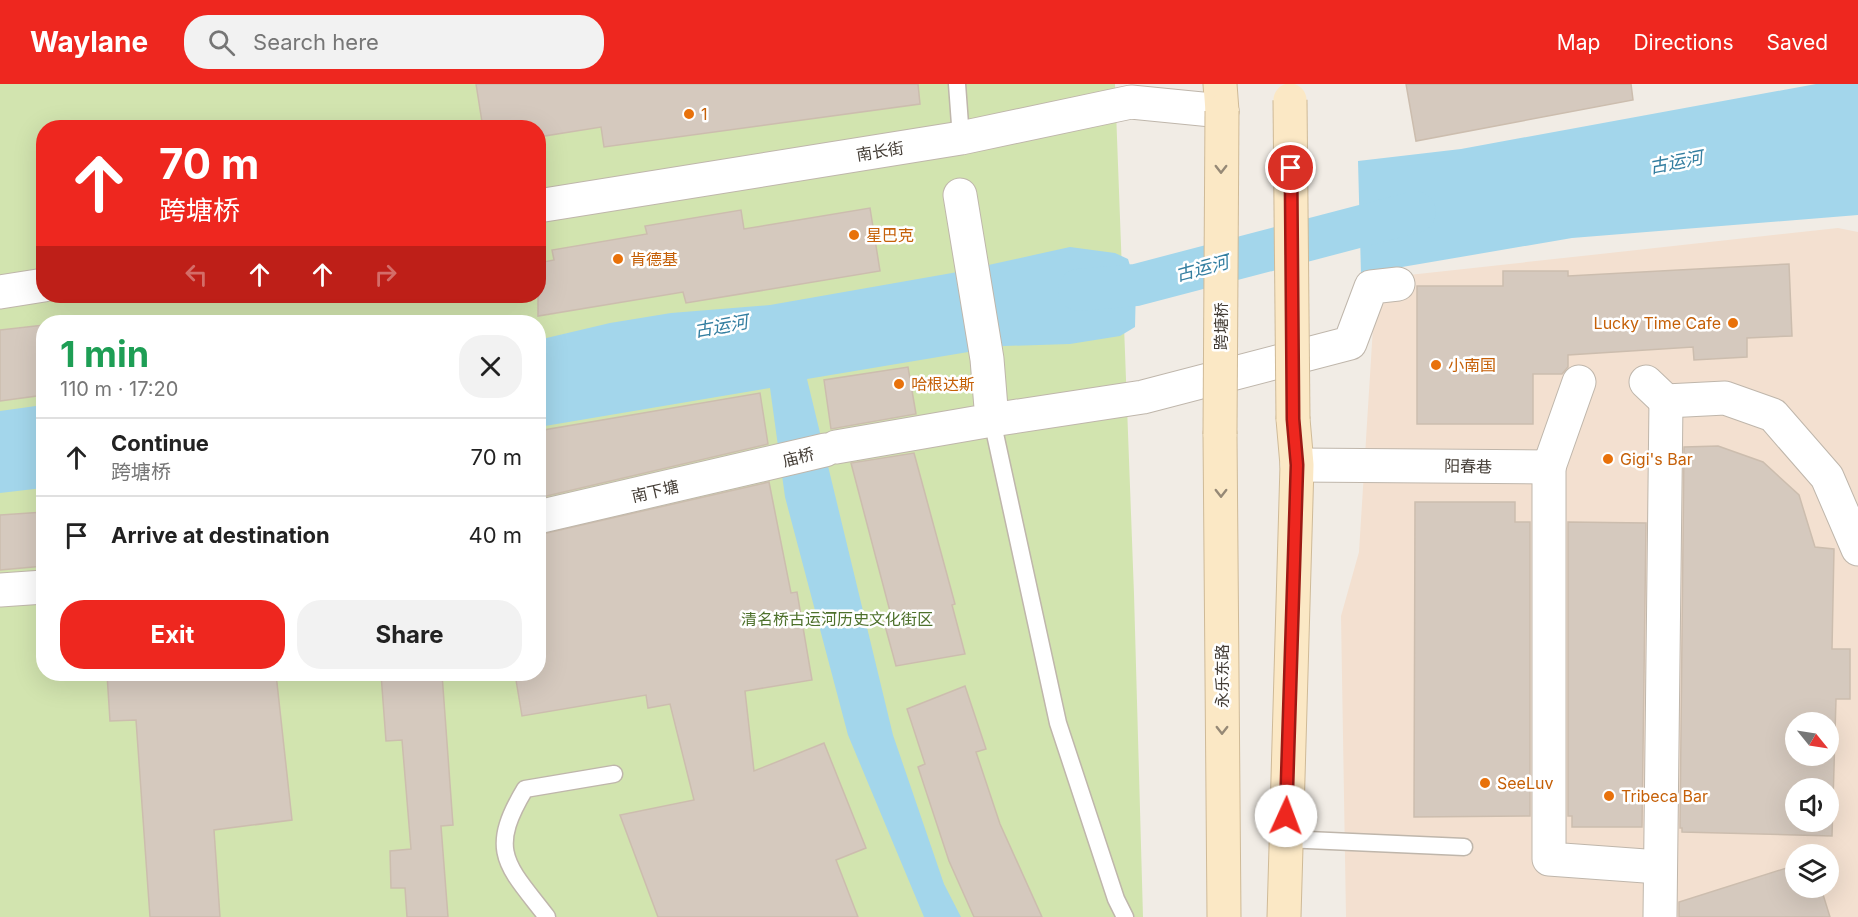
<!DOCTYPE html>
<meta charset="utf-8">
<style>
:root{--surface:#fff;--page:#f2f2f2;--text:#222;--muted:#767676;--line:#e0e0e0;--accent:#ee271f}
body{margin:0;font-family:Inter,"Noto Sans SC",sans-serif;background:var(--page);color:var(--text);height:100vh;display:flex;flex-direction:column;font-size:22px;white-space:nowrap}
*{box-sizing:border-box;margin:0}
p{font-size:20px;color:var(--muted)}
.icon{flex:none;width:33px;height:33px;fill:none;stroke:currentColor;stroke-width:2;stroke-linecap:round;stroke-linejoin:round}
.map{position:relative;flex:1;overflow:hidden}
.drawer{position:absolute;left:36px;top:231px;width:510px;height:366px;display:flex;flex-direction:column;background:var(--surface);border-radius:24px;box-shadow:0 6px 24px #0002}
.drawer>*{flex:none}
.hud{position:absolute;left:36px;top:36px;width:510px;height:183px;border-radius:24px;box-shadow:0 6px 24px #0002;background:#ee271f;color:#fff;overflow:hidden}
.needle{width:39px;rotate:120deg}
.fabs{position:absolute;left:1785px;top:628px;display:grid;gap:12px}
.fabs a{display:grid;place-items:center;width:54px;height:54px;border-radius:50%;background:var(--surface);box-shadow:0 6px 24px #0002;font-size:30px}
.pin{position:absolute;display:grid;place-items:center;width:51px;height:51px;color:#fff;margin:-26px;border:3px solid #fff;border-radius:50%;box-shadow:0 2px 6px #0007}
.me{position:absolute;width:66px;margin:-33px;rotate:2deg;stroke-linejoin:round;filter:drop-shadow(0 0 4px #0008)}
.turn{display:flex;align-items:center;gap:21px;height:126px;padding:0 24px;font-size:27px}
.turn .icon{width:78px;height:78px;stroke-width:2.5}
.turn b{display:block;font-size:42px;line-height:51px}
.lanes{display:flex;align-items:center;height:57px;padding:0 24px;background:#0003;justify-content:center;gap:30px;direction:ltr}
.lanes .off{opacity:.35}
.round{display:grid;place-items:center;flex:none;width:63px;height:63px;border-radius:24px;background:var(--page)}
.overview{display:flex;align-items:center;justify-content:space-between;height:102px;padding:0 24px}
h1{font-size:36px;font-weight:700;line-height:45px;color:#1e9e55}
.cta{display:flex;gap:12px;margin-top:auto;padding:12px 24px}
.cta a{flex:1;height:69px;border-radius:24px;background:var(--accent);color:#fff;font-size:24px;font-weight:700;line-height:69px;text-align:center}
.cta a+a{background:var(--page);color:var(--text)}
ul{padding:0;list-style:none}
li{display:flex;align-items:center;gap:18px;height:78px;padding:0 24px;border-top:2px solid var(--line)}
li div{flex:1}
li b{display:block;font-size:22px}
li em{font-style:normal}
header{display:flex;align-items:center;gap:36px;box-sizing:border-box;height:84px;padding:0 30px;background:var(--accent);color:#fff}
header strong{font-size:28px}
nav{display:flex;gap:33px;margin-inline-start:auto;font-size:21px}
.search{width:420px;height:54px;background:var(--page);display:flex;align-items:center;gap:15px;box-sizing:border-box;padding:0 21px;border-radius:24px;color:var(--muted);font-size:22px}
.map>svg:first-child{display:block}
.commercial{fill:#f3e0d0;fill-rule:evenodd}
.green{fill:#d2e4af;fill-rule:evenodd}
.water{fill:#a3d6eb}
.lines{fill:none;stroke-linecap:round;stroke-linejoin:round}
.canal{stroke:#a3d6eb;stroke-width:42}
.building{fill:#d5c9be;stroke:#ccbdae;stroke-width:1.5;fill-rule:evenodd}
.lane-casing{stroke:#bfb6ab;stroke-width:19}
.street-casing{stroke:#bfb6ab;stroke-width:35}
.secondary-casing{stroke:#cfba97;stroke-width:35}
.lane{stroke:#fff;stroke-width:16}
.street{stroke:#fff;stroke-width:33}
.secondary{stroke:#fbe8c5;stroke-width:33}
.secondary-bridge-casing{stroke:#cfba97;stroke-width:35;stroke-linecap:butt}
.secondary-bridge{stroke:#fbe8c5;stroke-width:33}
.oneway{stroke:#968976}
.route-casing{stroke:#9b1914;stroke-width:15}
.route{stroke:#ee271f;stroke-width:10}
.food-dot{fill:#e8710a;stroke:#fff;stroke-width:2}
.labels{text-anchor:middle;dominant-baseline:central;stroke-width:5;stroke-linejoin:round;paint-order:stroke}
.food-label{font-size:16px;fill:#c56008;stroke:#fff;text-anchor:start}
.street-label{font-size:16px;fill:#433c35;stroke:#fff}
.park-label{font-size:16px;fill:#4e712c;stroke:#fff}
.water-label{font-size:18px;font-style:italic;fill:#337ea0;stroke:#fff}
</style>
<header>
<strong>Waylane</strong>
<div class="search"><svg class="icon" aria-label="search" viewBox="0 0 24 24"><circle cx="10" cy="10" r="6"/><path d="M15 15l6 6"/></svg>Search here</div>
<nav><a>Map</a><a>Directions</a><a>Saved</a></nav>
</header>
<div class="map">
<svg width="1858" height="833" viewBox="0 0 1858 833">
<rect width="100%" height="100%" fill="#f1ece5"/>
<path class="commercial" d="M1838 144 1858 148V833H1346L1341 532 1359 468 1374 227 1372 195ZM1796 639H1828V672H1796ZM1796 705H1828V738H1796ZM1796 771H1828V804H1796Z"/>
<path class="green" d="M0 0H1115L1134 510 1143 833H0ZM44 44H538V212H44ZM44 238H538V590H44Z"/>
<g class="water">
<path d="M1816 0H1858V131L1572 154 1361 190 1358 77 1461 65Z"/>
<path d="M1070 163 1115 169 1128 175 1136 201 1135 243 1120 252 1070 260 1004 262 807 295 893 651 944 800 961 833H924L848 651 785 413 770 304 539 343 538 256 610 239 671 229 770 221 952 189Z"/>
<path d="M43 321V404L0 409V327Z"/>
</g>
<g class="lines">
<path class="canal" d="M1079 206 1136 201 1415 128"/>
</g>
<g class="building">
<path d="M476 0H918L920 20 604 63 601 43 538 53V44H483Z"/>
<path d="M1406 0H1631L1633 16 1416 57Z"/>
<path d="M870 124 880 187 686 219 683 208 538 232V179L554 176 552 166 647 150 645 142 741 126 744 145Z"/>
<path d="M1789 180 1792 252 1747 254V273L1694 276 1693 263 1568 271V283L1562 290H1533V340H1417V202H1503V187H1568V192Z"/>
<path d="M44 241V311L0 317V246Z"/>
<path d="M908 283 916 330 831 345 824 296Z"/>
<path d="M760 309 768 360 538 414V347Z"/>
<path d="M1718 362 1763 378 1799 411 1815 463 1834 465 1832 565H1850V615H1836L1832 752 1682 748V744H1680L1684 363ZM1796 639H1828V672H1796ZM1796 705H1828V738H1796Z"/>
<path d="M914 369 955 520 952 521 965 570 896 582 884 538 892 535 851 379Z"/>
<path d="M769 398 791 509 797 508 812 596 745 607 754 687 824 659 866 764 836 776 858 833H658L620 731 694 716 670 620 648 624 646 611 522 632 515 590H538V451Z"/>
<path d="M1415 418H1515V438H1530V732L1414 733Z"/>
<path d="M44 428V482L0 486V431Z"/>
<path d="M1568 438 1646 439 1642 743H1572V732H1568Z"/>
<path d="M107 590H276L292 736 214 746 220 833H150L136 636 110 637Z"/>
<path d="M381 590H442L453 741 441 742 448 833H407L405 804H391L390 767 411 765 402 656 386 657Z"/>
<path d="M965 602 986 665 976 668 1000 740 1042 833H974L949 777 918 683 925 680 907 625Z"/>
<path d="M1796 781V804H1821L1830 833H1679V818Z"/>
</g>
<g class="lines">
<g class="lane-casing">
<g id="lane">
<path d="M957 0 961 54"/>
<path d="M992 336 1058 639 1116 815 1125 833"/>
<path d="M1285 755 1464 763"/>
<path d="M547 833C507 781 487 768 525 705L614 690"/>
</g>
</g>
<g class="street-casing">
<g id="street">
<path d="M538 122 961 54 1131 18 1222 27"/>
<path d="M0 208 44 201"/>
<path d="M1646 298 1666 317 1725 314 1773 331 1827 393 1858 465"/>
<path d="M992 336 1143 313 1350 259 1371 203 1398 200"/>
<path d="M836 363 992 336 987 275 960 111"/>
<path d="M1297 381 1549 383 1579 298"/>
<path d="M1549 383V775L1659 783"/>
<path d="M538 433 825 366"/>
<path d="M0 506 44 503"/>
<path d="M1660 833 1666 317"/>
</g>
</g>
<g class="secondary-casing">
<g id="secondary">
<path d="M1220 0 1222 27"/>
<path d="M1220 350 1224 833"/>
<path d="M1284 833 1297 381 1293 335"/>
</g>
</g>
<use href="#lane" class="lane"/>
<use href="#street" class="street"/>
<use href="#secondary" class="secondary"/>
<g class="secondary-bridge-casing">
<g id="secondary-bridge">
<path d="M1290 16 1293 335"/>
<path d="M1220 350 1222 27"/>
</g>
</g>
<use href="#secondary-bridge" class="secondary-bridge"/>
</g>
<defs><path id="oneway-chevron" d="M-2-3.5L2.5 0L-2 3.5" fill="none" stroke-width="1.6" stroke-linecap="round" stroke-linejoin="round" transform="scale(1.5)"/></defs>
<g class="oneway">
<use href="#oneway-chevron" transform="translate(1221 85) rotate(90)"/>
<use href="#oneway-chevron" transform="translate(1221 409) rotate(90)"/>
<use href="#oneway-chevron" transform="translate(1222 646) rotate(90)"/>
</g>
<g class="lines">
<g class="route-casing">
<path id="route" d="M1286 732 1297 381 1293 335 1291 84"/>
</g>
<use href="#route" class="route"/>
</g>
<g class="food-dot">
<circle cx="689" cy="30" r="6"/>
<circle cx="854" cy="151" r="6"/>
<circle cx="618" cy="175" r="6"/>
<circle cx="1733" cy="239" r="6"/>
<circle cx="1436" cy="281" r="6"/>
<circle cx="899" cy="300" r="6"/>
<circle cx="1608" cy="375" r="6"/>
<circle cx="1485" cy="699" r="6"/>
<circle cx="1609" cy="712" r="6"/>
</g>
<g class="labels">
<g class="food-label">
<text x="701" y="30">1</text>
<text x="866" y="151">星巴克</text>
<text x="630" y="175">肯德基</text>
<text x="1721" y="239" text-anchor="end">Lucky Time Cafe</text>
<text x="1448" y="281">小南国</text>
<text x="911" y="300">哈根达斯</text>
<text x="1620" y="375">Gigi's Bar</text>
<text x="1497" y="699">SeeLuv</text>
<text x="1621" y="712">Tribeca Bar</text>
</g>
<g class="street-label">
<text transform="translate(880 67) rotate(-9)">南长街</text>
<text transform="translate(1221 242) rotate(-90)">跨塘桥</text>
<text transform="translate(798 373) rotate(-14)">庙桥</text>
<text transform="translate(1468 382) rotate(1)">阳春巷</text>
<text transform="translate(655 407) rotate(-13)">南下塘</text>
<text transform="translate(1222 592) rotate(-90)">永乐东路</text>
</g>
<g class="park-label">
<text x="837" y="535">清名桥古运河历史文化街区</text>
</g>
<g class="water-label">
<text transform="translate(1676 78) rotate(-11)">古运河</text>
<text transform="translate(1202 184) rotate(-15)">古运河</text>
<text transform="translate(721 242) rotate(-10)">古运河</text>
</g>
</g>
</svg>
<div class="fabs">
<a><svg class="needle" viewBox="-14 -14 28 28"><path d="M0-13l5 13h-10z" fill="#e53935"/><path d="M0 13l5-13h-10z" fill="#767676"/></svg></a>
<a><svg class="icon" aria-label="sound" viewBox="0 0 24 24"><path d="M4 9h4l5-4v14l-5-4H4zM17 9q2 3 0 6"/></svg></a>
<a><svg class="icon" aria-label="layers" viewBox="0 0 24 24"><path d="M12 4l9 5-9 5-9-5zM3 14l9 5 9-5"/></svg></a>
</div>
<div class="pin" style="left:1291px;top:84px;background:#d93025"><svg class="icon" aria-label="arrive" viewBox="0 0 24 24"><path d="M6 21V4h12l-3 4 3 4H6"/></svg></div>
<svg class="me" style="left:1286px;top:732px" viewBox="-20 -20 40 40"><circle r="19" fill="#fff"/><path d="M0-13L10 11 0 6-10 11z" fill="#ee271f"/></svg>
<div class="hud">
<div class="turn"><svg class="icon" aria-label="ahead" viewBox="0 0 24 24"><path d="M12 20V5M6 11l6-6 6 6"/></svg><div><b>70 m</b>跨塘桥</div></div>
<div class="lanes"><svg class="icon off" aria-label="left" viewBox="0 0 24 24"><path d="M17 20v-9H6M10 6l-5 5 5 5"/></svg><svg class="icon" aria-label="ahead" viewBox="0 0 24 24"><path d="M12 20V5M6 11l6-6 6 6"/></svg><svg class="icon" aria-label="ahead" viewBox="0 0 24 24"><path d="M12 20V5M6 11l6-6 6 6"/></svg><svg class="icon off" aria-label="right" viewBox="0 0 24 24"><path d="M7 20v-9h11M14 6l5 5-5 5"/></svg></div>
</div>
<section class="drawer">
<div class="overview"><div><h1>1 min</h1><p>110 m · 17:20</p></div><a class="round"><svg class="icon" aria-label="close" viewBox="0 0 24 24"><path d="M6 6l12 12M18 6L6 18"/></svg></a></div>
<ul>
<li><svg class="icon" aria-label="ahead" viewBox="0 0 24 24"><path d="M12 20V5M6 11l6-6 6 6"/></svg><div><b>Continue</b><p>跨塘桥</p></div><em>70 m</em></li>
<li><svg class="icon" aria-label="arrive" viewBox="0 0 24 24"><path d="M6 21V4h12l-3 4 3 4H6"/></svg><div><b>Arrive at destination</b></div><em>40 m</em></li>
</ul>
<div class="cta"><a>Exit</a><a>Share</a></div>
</section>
</div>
